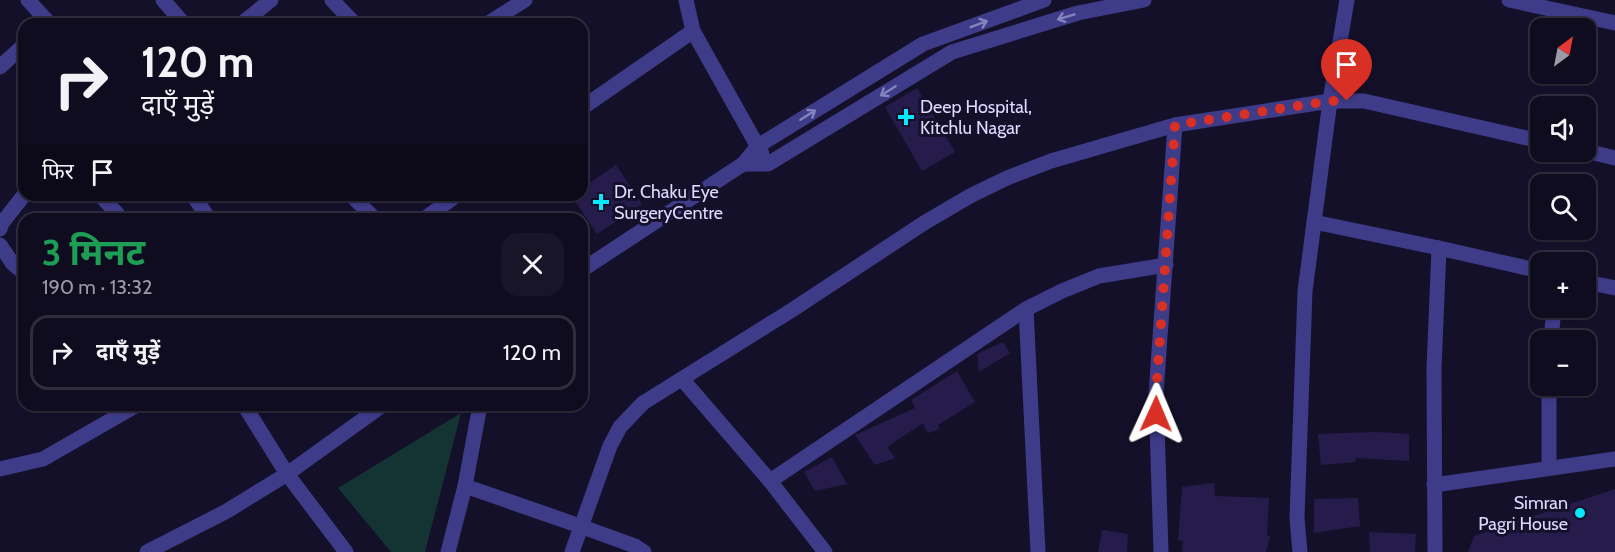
<!DOCTYPE html>
<html lang="hi">
<meta charset="utf-8">
<style>
:root{--surface:#100c20;--page:#191529;--text:#f1f3f6;--muted:#9c9ba5;--line:#302c3e}
body{margin:0;font-family:Cabin,"Noto Sans Devanagari",sans-serif;background:var(--page);color:var(--text);height:100vh;display:flex;flex-direction:column;font-size:22px;white-space:nowrap}
*{box-sizing:border-box;margin:0}
p{font-size:20px;color:var(--muted)}
.icon{flex:none;width:33px;height:33px;fill:none;stroke:currentColor;stroke-width:2;stroke-linecap:round;stroke-linejoin:round}
.map{position:relative;flex:1;overflow:hidden}
.details{position:absolute;left:18px;top:213px;width:570px;height:198px;display:flex;flex-direction:column;background:var(--surface);border-radius:18px;box-shadow:0 2px 4px #0004,0 0 0 2px var(--line)}
.details>*{flex:none}
.hud{position:absolute;left:18px;top:18px;width:570px;height:183px;border-radius:18px;box-shadow:0 2px 4px #0004,0 0 0 2px var(--line);background:#100c20;color:var(--text);overflow:hidden}
.needle{width:39px;rotate:32deg}
.tools{position:absolute;left:1530px;top:18px;display:grid;gap:12px}
.tools a{display:grid;place-items:center;width:66px;height:66px;border-radius:12px;background:var(--surface);box-shadow:0 2px 4px #0004,0 0 0 2px var(--line);font-size:30px}
.pin{position:absolute;display:grid;place-items:center;width:51px;height:51px;color:#fff;margin:-62px -26px;border-radius:50% 50% 50% 0;rotate:-45deg;box-shadow:0 0 6px #0007}
.pin .icon{rotate:45deg}
.me{position:absolute;width:66px;margin:-33px;rotate:1deg;stroke-linejoin:round;filter:drop-shadow(0 0 4px #0008)}
.turn{display:flex;align-items:center;gap:21px;height:126px;padding:0 24px;font-size:27px}
.turn .icon{width:78px;height:78px;stroke-width:2.5}
.turn b{display:block;font-size:42px;line-height:51px}
.then{display:flex;align-items:center;height:57px;padding:0 24px;background:#0003;gap:12px;font-size:22px}
.round{display:grid;place-items:center;flex:none;width:63px;height:63px;border-radius:18px;background:var(--page)}
.summary{display:flex;align-items:center;justify-content:space-between;height:102px;padding:0 24px}
h1{font-size:36px;font-weight:700;line-height:45px;color:#1e9e55}
ul{padding:0;list-style:none}
li{display:flex;align-items:center;gap:18px;height:75px;margin:0 12px 9px;padding:0 12px;border:3px solid var(--line);border-radius:18px}
li div{flex:1}
li b{display:block;font-size:22px}
li em{font-style:normal}
.map>svg:first-child{display:block}
.green{fill:#133433}
.building{fill:#251c4b}
.lines{fill:none;stroke-linecap:round;stroke-linejoin:round}
.minor{stroke:#3e3b89;stroke-width:15}
.tertiary{stroke:#3e3b89;stroke-width:15}
.oneway{stroke:#8683be}
.route{stroke:#d93025;stroke-width:10;stroke-dasharray:0 18}
.poi-dot{fill:#06e8ff;stroke:#15102a;stroke-width:2}
.labels{text-anchor:middle;dominant-baseline:central;stroke-width:6;stroke-linejoin:round;paint-order:stroke}
.poi-label{font-size:18px;fill:#dedaff;stroke:#15102a;text-anchor:start}
</style>
<div class="map">
<svg width="1615" height="552" viewBox="0 0 1615 552">
<rect width="100%" height="100%" fill="#15102a"/>
<path class="green" d="M461 413 425 552H391L338 488Z"/>
<g class="building">
<path d="M917 88 955 152 922 171 885 107Z"/>
<path d="M616 165 642 204 597 234 571 195H582V188Z"/>
<path d="M1003 342 1010 353 979 372 977 354Z"/>
<path d="M957 371 975 402 938 425 940 429 928 433 923 423 887 447 895 458 875 465 855 435 915 408 911 400Z"/>
<path d="M1376 432 1409 434V461L1356 458 1355 462 1321 465 1318 434Z"/>
<path d="M832 457 847 484 815 491 804 472Z"/>
<path d="M1214 483 1215 496 1269 498 1267 536H1270L1266 552H1182L1183 540 1178 541 1182 487Z"/>
<path d="M1615 489V552H1468L1474 536Z"/>
<path d="M1358 498 1360 526 1314 533V499Z"/>
<path d="M1102 530 1128 534 1127 552H1098Z"/>
<path d="M1369 532 1416 534 1415 552H1370Z"/>
</g>
<g class="lines">
<g class="minor">
<path d="M28 0 50 24"/>
<path d="M163 0 184 24"/>
<path d="M332 0 355 24"/>
<path d="M241 24 271 0"/>
<path d="M487 24 525 0"/>
<path d="M0 67 24 45"/>
<path d="M582 108 693 31"/>
<path d="M1586 151 1615 158"/>
<path d="M100 195 122 219"/>
<path d="M193 195 209 219"/>
<path d="M351 195 375 219"/>
<path d="M424 219 457 195"/>
<path d="M1314 222 1439 248 1434 369 1435 552"/>
<path d="M0 229 2 223 24 195"/>
<path d="M0 245 13 264 24 273"/>
<path d="M1439 248 1540 271"/>
<path d="M1586 282 1615 288"/>
<path d="M1026 309 1038 552"/>
<path d="M1551 340 1554 308"/>
<path d="M682 379 770 481 825 552"/>
<path d="M244 405 287 474 346 552"/>
<path d="M1549 468V386"/>
<path d="M0 469 43 459 137 405"/>
<path d="M770 481 1026 309 1062 291 1099 276 1166 265"/>
<path d="M1434 485 1615 459"/>
<path d="M465 486 580 526 635 546 644 552"/>
<path d="M448 552 465 486 480 405"/>
<path d="M572 552 610 446 620 427 643 403 792 310 924 223 970 196 1007 178 1051 161 1175 125 1330 101H1364L1540 141"/>
<path d="M1161 552 1156 394 1175 125"/>
</g>
<g class="tertiary">
<path d="M686 0 693 31 762 154"/>
<path d="M1509 0 1615 23"/>
<path d="M743 164H768L952 52 1078 13 1144 0"/>
<path d="M582 270 743 164 758 146 923 44 1044 0"/>
<path d="M147 552 227 511 287 474 383 405"/>
<path d="M1300 552 1297 518 1305 291 1330 101 1347 0"/>
</g>
</g>
<defs><path id="oneway-shaft" d="M-6 0H5M1.5-3L5.5 0L1.5 3" fill="none" stroke-width="1.6" stroke-linecap="round" stroke-linejoin="round" transform="scale(1.5)"/></defs>
<g class="oneway">
<use href="#oneway-shaft" transform="translate(1066 17) rotate(163)"/>
<use href="#oneway-shaft" transform="translate(979 24) rotate(-20)"/>
<use href="#oneway-shaft" transform="translate(888 91) rotate(148)"/>
<use href="#oneway-shaft" transform="translate(808 115) rotate(-32)"/>
</g>
<g class="lines">
<path class="route" d="M1156 414V394L1175 125 1330 101H1347"/>
</g>
<g class="poi-dot">
<path d="M903 108h6v6h6v6h-6v6h-6v-6h-6v-6h6z"/>
<path d="M598 193h6v6h6v6h-6v6h-6v-6h-6v-6h6z"/>
<circle cx="1580" cy="513" r="6"/>
</g>
<g class="labels">
<g class="poi-label">
<text x="920" y="107">Deep Hospital,<tspan x="920" dy="21">Kitchlu Nagar</tspan></text>
<text x="614" y="192">Dr. Chaku Eye<tspan x="614" dy="21">SurgeryCentre</tspan></text>
<text x="1568" y="503" text-anchor="end">Simran<tspan x="1568" dy="21">Pagri House</tspan></text>
</g>
</g>
</svg>
<div class="tools">
<a><svg class="needle" viewBox="-14 -14 28 28"><path d="M0-13l5 13h-10z" fill="#e53935"/><path d="M0 13l5-13h-10z" fill="#9c9ba5"/></svg></a>
<a><svg class="icon" aria-label="sound" viewBox="0 0 24 24"><path d="M4 9h4l5-4v14l-5-4H4zM17 9q2 3 0 6"/></svg></a>
<a><svg class="icon" aria-label="search" viewBox="0 0 24 24"><circle cx="10" cy="10" r="6"/><path d="M15 15l6 6"/></svg></a>
<a>+</a>
<a>−</a>
</div>
<div class="pin" style="left:1347px;top:101px;background:#d93025"><svg class="icon" aria-label="arrive" viewBox="0 0 24 24"><path d="M6 21V4h12l-3 4 3 4H6"/></svg></div>
<svg class="me" style="left:1156px;top:414px" viewBox="-20 -20 40 40"><path d="M0-17L14 15 0 8-14 15z" fill="#d93025" stroke="#fff" stroke-width="4"/></svg>
<div class="hud">
<div class="turn"><svg class="icon" aria-label="right" viewBox="0 0 24 24"><path d="M7 20v-9h11M14 6l5 5-5 5"/></svg><div><b>120 m</b>दाएँ मुड़ें</div></div>
<div class="then">फिर<svg class="icon" aria-label="arrive" viewBox="0 0 24 24"><path d="M6 21V4h12l-3 4 3 4H6"/></svg></div>
</div>
<section class="details">
<div class="summary"><div><h1>3 मिनट</h1><p>190 m · 13:32</p></div><a class="round"><svg class="icon" aria-label="close" viewBox="0 0 24 24"><path d="M6 6l12 12M18 6L6 18"/></svg></a></div>
<ul>
<li><svg class="icon" aria-label="right" viewBox="0 0 24 24"><path d="M7 20v-9h11M14 6l5 5-5 5"/></svg><div><b>दाएँ मुड़ें</b></div><em>120 m</em></li>
</ul>
</section>
</div>
